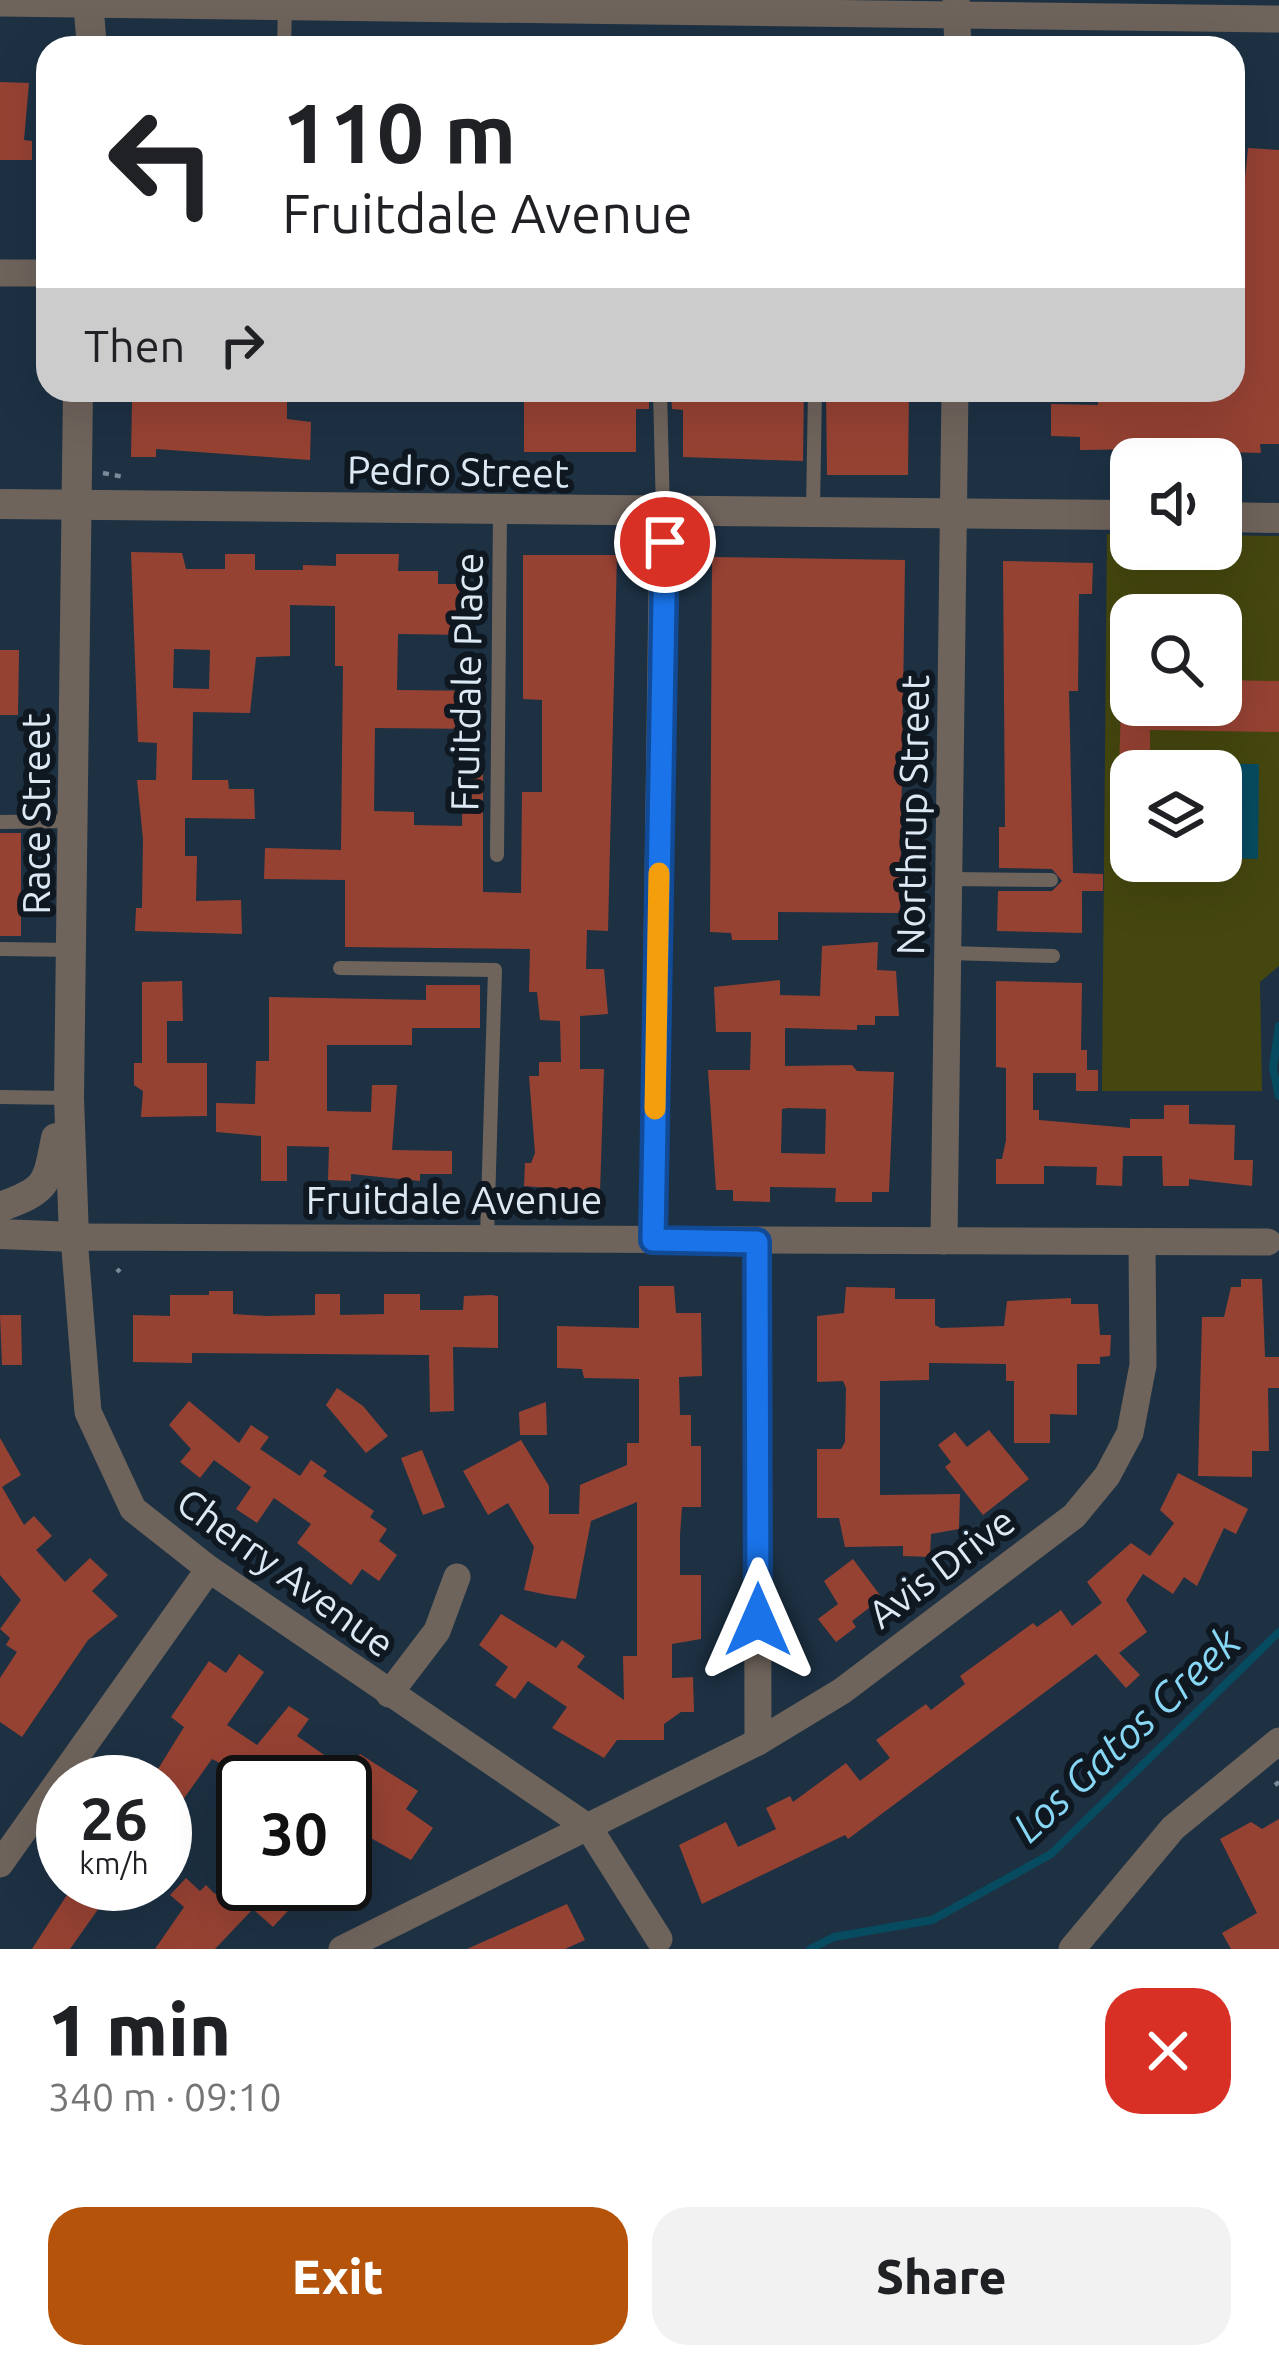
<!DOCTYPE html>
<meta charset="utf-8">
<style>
:root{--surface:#fff;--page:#f2f2f2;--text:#202124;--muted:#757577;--accent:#b45309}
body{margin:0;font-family:Ubuntu,sans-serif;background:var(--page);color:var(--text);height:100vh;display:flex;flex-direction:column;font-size:45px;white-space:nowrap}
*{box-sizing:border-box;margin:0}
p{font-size:39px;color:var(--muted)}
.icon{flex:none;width:66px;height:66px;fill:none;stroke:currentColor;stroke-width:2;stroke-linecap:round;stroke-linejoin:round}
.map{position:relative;height:1949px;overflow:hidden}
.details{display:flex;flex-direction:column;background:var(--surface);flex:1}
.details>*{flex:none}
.guide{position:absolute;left:36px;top:36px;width:1209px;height:366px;border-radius:36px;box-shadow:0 12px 48px #0002;background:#fff;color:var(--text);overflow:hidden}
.tools{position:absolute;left:1110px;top:438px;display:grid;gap:24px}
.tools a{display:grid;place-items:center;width:132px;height:132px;border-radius:24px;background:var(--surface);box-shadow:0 12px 48px #0002;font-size:60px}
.speed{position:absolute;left:36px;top:1755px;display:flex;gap:24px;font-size:60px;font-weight:700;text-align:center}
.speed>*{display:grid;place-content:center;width:156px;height:156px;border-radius:50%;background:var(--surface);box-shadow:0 12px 48px #0002;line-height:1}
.speed small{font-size:30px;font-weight:400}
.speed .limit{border:6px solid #111;border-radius:18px;background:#fff;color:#111}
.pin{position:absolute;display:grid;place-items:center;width:102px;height:102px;color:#fff;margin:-51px;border:6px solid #fff;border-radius:50%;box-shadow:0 3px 12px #0007}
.me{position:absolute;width:132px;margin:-66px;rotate:0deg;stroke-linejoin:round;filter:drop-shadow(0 0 9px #0008)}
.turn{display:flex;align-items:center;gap:42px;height:252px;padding:0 48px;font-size:54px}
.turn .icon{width:156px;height:156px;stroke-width:2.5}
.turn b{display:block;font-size:84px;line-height:102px}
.then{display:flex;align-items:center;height:114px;padding:0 48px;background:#0003;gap:24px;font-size:45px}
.round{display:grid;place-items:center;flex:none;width:126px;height:126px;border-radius:36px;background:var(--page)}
.overview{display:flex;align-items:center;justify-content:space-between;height:204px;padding:0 48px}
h1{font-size:72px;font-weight:800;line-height:90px}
.cta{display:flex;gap:24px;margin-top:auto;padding:24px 48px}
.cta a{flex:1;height:138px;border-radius:36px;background:var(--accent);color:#fff;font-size:48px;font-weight:800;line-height:138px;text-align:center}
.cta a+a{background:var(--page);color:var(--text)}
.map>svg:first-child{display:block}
.green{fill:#45470f;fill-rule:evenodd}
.water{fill:#074b60}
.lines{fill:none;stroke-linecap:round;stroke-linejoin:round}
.stream{stroke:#074b60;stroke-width:8}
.building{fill:#964233;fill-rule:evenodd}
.path{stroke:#7a8a99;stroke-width:4.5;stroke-dasharray:6 6;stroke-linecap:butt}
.service{stroke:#6f645c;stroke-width:14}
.minor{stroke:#6f645c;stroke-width:27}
.tertiary{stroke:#6f645c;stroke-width:30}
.route-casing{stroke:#114b97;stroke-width:30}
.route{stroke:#1a73e8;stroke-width:21}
.slow{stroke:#f59e0b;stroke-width:21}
.labels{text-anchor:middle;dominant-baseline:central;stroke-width:12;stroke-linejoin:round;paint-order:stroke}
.street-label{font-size:39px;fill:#dce8f4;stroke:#0f1820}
.water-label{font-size:42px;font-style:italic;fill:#87d6f4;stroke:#0f1820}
</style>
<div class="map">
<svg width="1279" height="1949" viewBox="0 0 1279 1949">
<rect width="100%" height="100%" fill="#1d3143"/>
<path class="green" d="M1107 534H1131V549H1221V535L1279 536V966L1260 982 1262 1091H1102ZM1131 615H1221V705H1131ZM1131 771H1221V861H1131Z"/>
<path class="water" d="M1177 763 1259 764 1258 859 1221 858V771H1177Z"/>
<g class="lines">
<g class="stream">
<path d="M1279 1026 1273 1068 1279 1096"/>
<path d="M810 1949 834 1937 932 1920 1051 1854 1279 1632"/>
</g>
</g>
<g class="building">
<path d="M0 82 29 83 24 140 32 141V160H0Z"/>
<path d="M1248 148 1279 150V444H1260L1261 453 1228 452V448L1080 450V437L1051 436V404L1098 405V390H1149V398L1217 400V390H1233V189H1244Z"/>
<path d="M222 390H287V419L311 422 310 460 156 449V457H131L132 400 218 401Z"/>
<path d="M524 390H649V409H636V452H524Z"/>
<path d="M671 390H804L803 461 683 457V410L672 409Z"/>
<path d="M826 390H909L908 475H827Z"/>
<path d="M131 552 182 553 186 569H225V554H255V570H303V565L336 566V554H399L398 571H438V584H471V635L398 634 397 690 485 691 484 729 375 728 374 811 414 812V825L462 826 463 767H483V892L521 893 522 792H542V700L523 699V555H617L608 931 587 930 586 969H604L608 1014 580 1016V1069H604L600 1192 524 1186 525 1163H531L535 1153 529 1076H539V1062H561L560 1021 540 1020 537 992H529L530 949 345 947V880L264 879 265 848 341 850 343 666H335V606L290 605V656L256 657 250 713 193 712 192 780H228L229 789H254L255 819 185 818V856H197L196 901 241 900 242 934 135 931 136 908H142L143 839 137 780H156L157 743 138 742ZM174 649 210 650 209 689 173 688Z"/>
<path d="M712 557 905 560 900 913 778 912V940H732L731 933 710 932Z"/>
<path d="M1003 561 1093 563 1092 594H1079L1078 691H1069L1073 873 1103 874V891H1082V933L997 931 998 891H1052L1062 881 1052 869 999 868V827H1005Z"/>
<path d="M0 650H19L18 715H0Z"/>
<path d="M1221 680 1279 681V732L1150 730V771H1119L1121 705H1221Z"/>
<rect x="0" y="833" width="21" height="103"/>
<path d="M878 942 877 970 896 971 899 1016H875V1025H857V1030L785 1028V1066L852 1065 857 1071 894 1072 889 1192H872V1202H835L836 1188 770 1187V1202L733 1201V1190H716L708 1070H750L751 1032H716L714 987 780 980V995L820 996 822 946ZM788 1108 826 1109 825 1154 781 1153 782 1109Z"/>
<path d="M182 981 183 1021H167V1063H207V1116L141 1117 143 1091 134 1085V1063H142V982Z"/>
<path d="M996 981 1082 983 1081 1050H1087V1070H1098V1091H1076V1073H1033V1110H1039V1120L1130 1128V1119H1164V1105H1189V1124L1235 1125 1234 1160H1253L1252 1186 1189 1179V1186H1163L1162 1156H1123L1122 1186 1096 1185 1097 1167 1044 1166V1184H996V1159H1002L1006 1140V1068L996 1067Z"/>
<path d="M426 985H480V1028H412V1045H327V1111L371 1112 372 1085H397L392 1150 452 1151V1174H420V1181L351 1174V1181L328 1180 329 1147 287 1146V1181H261V1136L216 1132V1103L255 1104 256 1061H269V997L426 1000Z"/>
<path d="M1241 1279H1262L1265 1357H1279V1388H1268L1269 1451H1252V1477L1198 1476 1202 1317H1224L1231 1287H1241Z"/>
<path d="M639 1286H674L676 1313H701L702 1376 679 1377 680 1415H691V1446H701V1507H682L680 1535V1575H701V1639L672 1644V1678L693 1677 694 1712H681L664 1724V1740H617L604 1758 552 1728 567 1707 528 1681 515 1699 495 1685 508 1667 479 1645 501 1614 556 1648 562 1640 585 1656 577 1667 624 1700 623 1656H637V1502L591 1521 576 1599 548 1595 524 1590 534 1547 508 1503 488 1515 463 1471 521 1440 549 1486V1514H579L580 1485 627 1465V1443H639V1379L584 1378 582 1369 557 1368V1326L639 1328Z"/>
<path d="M846 1287 895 1288V1299H935V1325L941 1328 1004 1326 1007 1301 1071 1298V1304H1098L1100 1335H1111L1110 1356 1100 1357V1364H1077V1415L1050 1414V1443H1014V1381H1006V1364L929 1363V1380L880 1381V1495L960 1494 959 1529 931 1534 930 1557 903 1556V1546L845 1547 839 1518H817V1449H841L845 1442 846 1388 843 1381 817 1382V1316L844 1313Z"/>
<path d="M209 1291H233V1314L266 1316 315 1315V1294H340V1315L384 1314V1294H420V1310H463L464 1296 491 1295 498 1296V1348L453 1347 454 1411 430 1412 429 1355 192 1353V1363L133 1362V1315L170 1316V1295H209Z"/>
<path d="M0 1315H21L22 1365H2Z"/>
<path d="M337 1388 363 1406 388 1436 366 1453 326 1405Z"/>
<path d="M189 1401 239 1443 251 1425 269 1437 260 1449 300 1476 311 1460 327 1471 323 1476 374 1511 370 1517 387 1529 379 1541 397 1555 379 1581 362 1569 351 1585 297 1543 311 1524 274 1498 257 1523 236 1509 251 1487 214 1460 200 1478 180 1462 191 1449 169 1425Z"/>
<path d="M546 1402 547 1435H520L519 1412Z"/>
<path d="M989 1430 1029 1479 983 1515 945 1467 951 1462 938 1445 955 1432 967 1447Z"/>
<path d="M0 1438 21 1475 2 1487 24 1525 34 1516 52 1536 36 1550 65 1582 90 1558 108 1575 92 1591 118 1616 88 1640 22 1737 0 1722V1678L17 1652 6 1645 10 1638 0 1629 21 1600 0 1575Z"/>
<path d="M422 1450 445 1507 423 1515 401 1458Z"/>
<path d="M1178 1473 1248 1509 1236 1534 1224 1528 1197 1586 1184 1577 1173 1594 1143 1574 1126 1600 1147 1632 1119 1653 1140 1675 1126 1688 1096 1654 848 1839 845 1835 702 1904 679 1845 726 1822 738 1847 776 1829 766 1808 790 1796 793 1802 846 1763 860 1781 890 1758 876 1740 926 1704 931 1710 965 1684 960 1676 1033 1623 1037 1627 1061 1610 1072 1626 1102 1603 1087 1582 1131 1543 1150 1556 1174 1523 1160 1510Z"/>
<path d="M853 1559 882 1598 852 1621 856 1627 836 1642 818 1619 838 1604 824 1581Z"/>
<path d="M239 1654 264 1672 227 1725 257 1745 289 1706 309 1719 297 1736 330 1759 349 1770 360 1754 418 1791 406 1809 433 1828 411 1860 345 1824V1782H301L266 1758 256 1782 212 1759 165 1825V1782H150L184 1727 171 1717 209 1661 226 1673Z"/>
<path d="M1279 1819V1949H1231L1222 1933 1257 1913 1220 1839 1251 1822 1262 1829Z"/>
<path d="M243 1863V1884H313L273 1927 253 1909 215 1949H155L184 1907 170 1895 186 1878 200 1891 206 1885 215 1894Z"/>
<path d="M74 1884H116L70 1949H32Z"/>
<path d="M567 1904 585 1940 565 1949H467Z"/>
</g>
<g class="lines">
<g class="path">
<path d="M103 473 124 477"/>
<path d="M117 1269 120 1272"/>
<path d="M1275 1785 1279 1782"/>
</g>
<g class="service">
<path d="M284 48 285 6"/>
<path d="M660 390 663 513"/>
<path d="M813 511 815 390"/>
<path d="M0 822 74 821"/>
<path d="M497 855 500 510"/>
<path d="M950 879 1051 880"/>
<path d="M0 949 73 950"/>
<path d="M949 953 1053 956"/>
<path d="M340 968 495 970 487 1237"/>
<path d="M0 1097 69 1098"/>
</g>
<g class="minor">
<path d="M956 0 958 48"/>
<path d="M0 3 1279 19"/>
<path d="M0 273H48"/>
<path d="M653 1240 663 513"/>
<path d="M944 1241 955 390"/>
<path d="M757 1242 758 1742"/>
<path d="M389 1694 437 1631 457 1577"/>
<path d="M0 1864 209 1569"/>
<path d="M659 1939 589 1828 209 1569 133 1509 88 1412 74 1237 1268 1242"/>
<path d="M342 1949 758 1742 842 1691 1074 1516 1107 1476 1130 1433 1143 1365 1142 1242"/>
<path d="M1072 1949 1173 1828 1279 1741"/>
</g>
<g class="tertiary">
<path d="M88 0 92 48"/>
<path d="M0 504 1131 515"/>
<path d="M1221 517 1279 518"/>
<path d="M0 1207C48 1190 47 1184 56 1138"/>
<path d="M0 1234 74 1237 69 1098 78 390"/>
</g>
</g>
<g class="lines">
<g class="route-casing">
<path id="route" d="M665 542 653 1240 757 1242 758 1620"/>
</g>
<use href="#route" class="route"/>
<path class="slow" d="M655 1109 659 873"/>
</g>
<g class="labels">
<g class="street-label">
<text transform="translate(458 471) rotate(1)">Pedro Street</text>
<text transform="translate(466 682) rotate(-89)">Fruitdale Place</text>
<text transform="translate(35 814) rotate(-90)">Race Street</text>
<text transform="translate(912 815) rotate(-89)">Northrup Street</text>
<text x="454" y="1199">Fruitdale Avenue</text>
<text transform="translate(941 1567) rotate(-37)">Avis Drive</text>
<text transform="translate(286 1572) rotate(36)">Cherry Avenue</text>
</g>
<g class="water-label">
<text transform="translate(1126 1734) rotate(-43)">Los Gatos Creek</text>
</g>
</g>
</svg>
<div class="tools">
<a><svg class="icon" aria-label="sound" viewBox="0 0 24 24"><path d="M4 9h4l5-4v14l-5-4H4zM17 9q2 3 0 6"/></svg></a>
<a><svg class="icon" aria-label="search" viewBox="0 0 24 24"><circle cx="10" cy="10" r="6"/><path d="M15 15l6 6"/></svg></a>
<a><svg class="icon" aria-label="layers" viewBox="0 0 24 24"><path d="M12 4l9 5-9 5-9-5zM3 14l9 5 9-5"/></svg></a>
</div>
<div class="speed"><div>26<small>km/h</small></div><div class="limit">30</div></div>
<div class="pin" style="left:665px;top:542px;background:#d93025"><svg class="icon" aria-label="arrive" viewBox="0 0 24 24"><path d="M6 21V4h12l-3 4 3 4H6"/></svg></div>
<svg class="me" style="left:758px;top:1620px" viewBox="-20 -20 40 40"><path d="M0-17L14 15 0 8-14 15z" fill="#1a73e8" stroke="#fff" stroke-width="4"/></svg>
<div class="guide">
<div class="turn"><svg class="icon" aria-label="left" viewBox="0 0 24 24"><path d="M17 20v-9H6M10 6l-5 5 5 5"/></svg><div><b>110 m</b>Fruitdale Avenue</div></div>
<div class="then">Then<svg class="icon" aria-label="right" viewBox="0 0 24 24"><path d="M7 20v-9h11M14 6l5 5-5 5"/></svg></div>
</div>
</div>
<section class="details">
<div class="overview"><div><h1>1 min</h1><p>340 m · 09:10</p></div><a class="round" style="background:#d93025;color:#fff"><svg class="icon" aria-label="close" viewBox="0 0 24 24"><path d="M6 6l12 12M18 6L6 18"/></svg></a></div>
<div class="cta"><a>Exit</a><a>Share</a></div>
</section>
